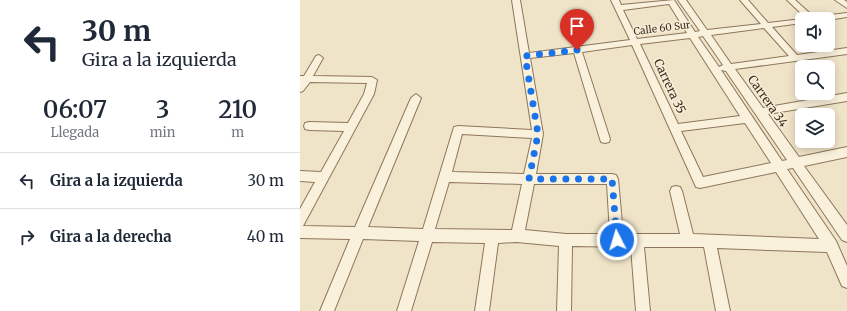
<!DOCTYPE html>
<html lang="es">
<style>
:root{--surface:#fff;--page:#f2f2f3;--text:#1f2937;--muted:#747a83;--line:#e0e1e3}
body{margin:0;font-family:Merriweather,serif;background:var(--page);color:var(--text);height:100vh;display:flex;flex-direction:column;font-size:15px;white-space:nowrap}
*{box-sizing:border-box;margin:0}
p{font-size:13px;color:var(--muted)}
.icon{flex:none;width:22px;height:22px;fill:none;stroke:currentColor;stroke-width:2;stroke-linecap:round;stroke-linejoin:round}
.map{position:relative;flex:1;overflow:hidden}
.details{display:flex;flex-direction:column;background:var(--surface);width:300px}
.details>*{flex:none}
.guide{background:#fff;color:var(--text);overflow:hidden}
.fabs{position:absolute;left:495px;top:12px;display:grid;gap:8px}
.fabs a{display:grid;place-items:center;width:40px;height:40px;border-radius:6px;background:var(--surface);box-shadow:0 2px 10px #0003;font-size:20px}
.pin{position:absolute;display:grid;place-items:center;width:34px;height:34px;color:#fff;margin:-41px -17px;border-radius:50% 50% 50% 0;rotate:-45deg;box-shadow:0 0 4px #0007}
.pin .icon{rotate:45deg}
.me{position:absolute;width:44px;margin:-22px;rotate:355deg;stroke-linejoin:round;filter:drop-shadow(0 0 3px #0008)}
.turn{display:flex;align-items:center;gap:14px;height:84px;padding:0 16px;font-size:18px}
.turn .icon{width:52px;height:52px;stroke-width:2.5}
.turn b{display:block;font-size:28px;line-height:34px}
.eta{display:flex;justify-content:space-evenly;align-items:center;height:68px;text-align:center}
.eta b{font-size:24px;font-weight:600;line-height:28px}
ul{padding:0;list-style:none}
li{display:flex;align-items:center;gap:12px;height:56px;padding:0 16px;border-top:1px solid var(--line)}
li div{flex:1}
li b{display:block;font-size:15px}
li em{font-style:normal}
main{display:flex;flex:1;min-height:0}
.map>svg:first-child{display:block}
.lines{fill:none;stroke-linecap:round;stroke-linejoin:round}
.street-casing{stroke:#8d765c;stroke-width:2}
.street{fill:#faf1dc;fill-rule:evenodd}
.route{stroke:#1a73e8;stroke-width:7;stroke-dasharray:0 12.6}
.labels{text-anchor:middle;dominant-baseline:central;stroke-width:3;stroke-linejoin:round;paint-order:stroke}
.far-street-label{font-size:10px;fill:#3d2e20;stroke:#f7eed8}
.street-label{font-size:12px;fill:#3d2e20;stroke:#f7eed8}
</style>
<main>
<section class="details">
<div class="guide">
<div class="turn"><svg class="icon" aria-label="left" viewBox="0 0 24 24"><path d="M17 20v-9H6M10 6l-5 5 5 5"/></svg><div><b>30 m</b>Gira a la izquierda</div></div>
</div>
<div class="eta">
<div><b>06:07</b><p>Llegada</p></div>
<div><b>3</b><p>min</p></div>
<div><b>210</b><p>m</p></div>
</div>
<ul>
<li><svg class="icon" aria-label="left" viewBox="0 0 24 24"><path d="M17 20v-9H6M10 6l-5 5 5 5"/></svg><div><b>Gira a la izquierda</b></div><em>30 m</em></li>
<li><svg class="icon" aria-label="right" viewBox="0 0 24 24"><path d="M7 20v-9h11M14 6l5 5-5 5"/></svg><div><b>Gira a la derecha</b></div><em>40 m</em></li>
</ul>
</section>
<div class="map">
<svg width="547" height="311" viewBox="0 0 547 311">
<rect width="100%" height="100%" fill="#f0e4c8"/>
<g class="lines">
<g class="street-casing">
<g id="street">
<path d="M212 0H220L229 53 330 40 311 0H319L321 5 374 0 395 32 400 31 378 0H386L407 30 461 24 440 0H448L468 23 502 19H503H502V23L472 27 497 55 547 48V54L435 69 463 108 547 93V101L468 114 499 157 547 147V157L504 166 547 225V242L542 240 493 168 487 169 536 241 547 266V288L542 286 527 252 417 248 430 311H416L404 247H344L350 311H336L331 247 272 246 271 311H257L259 246 217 242 198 243 189 311H175L185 243 132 242 111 311H97L119 241 63 239 34 311H20L50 239 0 238V209L15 182 0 181V171L21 172 44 131 9 130 5 129 4 126 5 123 9 122 48 123 64 94 67 83 10 82 3 91 0 92V76H4L16 56 19 55 23 58 13 76 72 77 77 80 74 94 3 226 55 227 111 98 116 94 121 98 68 227 123 229 154 127 158 126 232 130ZM369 4 387 33 337 39 323 10ZM464 28 489 56 431 64 411 35ZM403 36 423 65 419 67 398 37ZM390 38 440 116 378 124 340 44ZM332 45 396 187 400 188 476 172 519 239 393 234 382 191 380 187 376 186 372 187 370 191 380 234H323L318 179 316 175 312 174H236L243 134 230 58 274 53 300 139 301 142 305 143 309 142 310 139 282 52ZM421 70 426 71 487 160 482 161ZM445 123 471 163 403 177 381 131ZM162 134 232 138 224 174 152 172ZM149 182 222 184 212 230 135 229ZM234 184H307L310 234H266L225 230Z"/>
<path d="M487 0H495L514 17 547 13V17L528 20 507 19Z"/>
<path d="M535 0H544L547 2V8Z"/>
</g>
</g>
<use href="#street" class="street"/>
</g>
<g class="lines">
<path class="route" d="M277 50 225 56 238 134 229 179H312L317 240"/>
</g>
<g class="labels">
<g class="far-street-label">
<text transform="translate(362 28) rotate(-7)">Calle 60 Sur</text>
</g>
<g class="street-label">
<text transform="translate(370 86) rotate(65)">Carrera 35</text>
<text transform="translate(468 101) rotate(55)">Carrera 34</text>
</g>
</g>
</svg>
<div class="fabs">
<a><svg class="icon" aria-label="sound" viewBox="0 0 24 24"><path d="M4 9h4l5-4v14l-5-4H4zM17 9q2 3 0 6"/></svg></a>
<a><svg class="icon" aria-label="search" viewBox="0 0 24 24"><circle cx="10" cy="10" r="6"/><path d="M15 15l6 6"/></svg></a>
<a><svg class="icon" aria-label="layers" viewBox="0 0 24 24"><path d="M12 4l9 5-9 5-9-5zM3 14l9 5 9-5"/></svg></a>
</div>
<div class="pin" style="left:277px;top:50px;background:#d93025"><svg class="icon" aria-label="arrive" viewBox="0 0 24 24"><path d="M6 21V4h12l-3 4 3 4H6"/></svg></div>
<svg class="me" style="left:317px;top:240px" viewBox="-20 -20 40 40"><circle r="17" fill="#1a73e8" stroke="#fff" stroke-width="3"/><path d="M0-11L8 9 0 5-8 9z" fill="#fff"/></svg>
</div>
</main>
